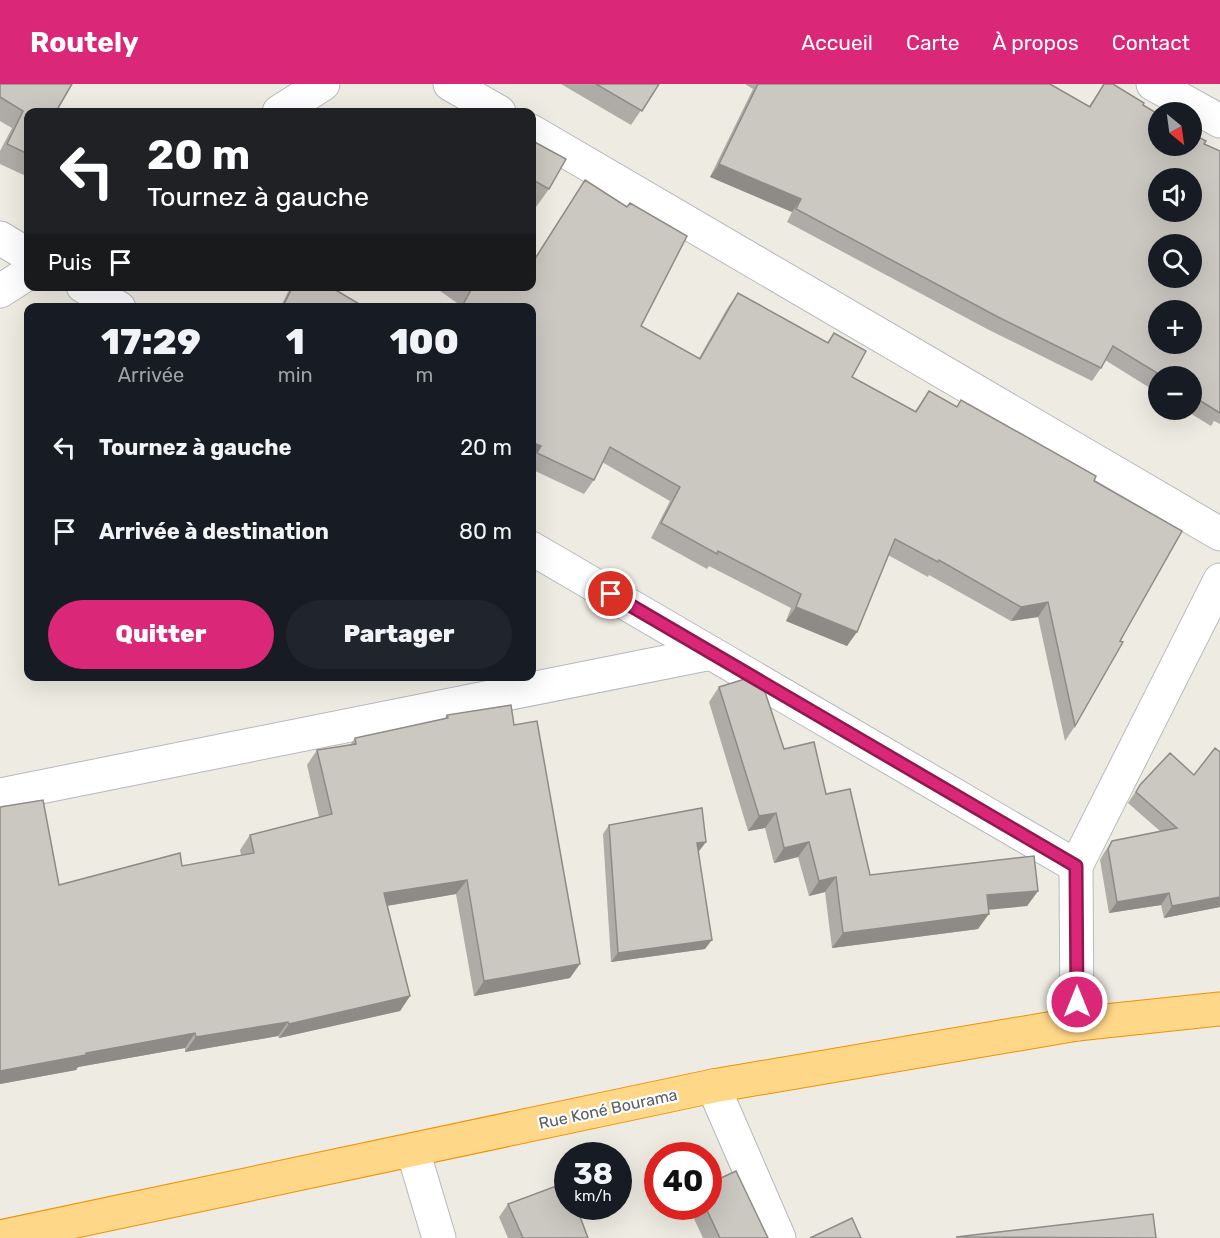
<!DOCTYPE html>
<html lang="fr">
<meta charset="utf-8">
<style>
:root{--surface:#171b24;--page:#20242c;--text:#f1f3f6;--muted:#9ea1a6;--accent:#db2777}
body{margin:0;font-family:Rubik,sans-serif;background:var(--page);color:var(--text);height:100vh;display:flex;flex-direction:column;font-size:22px;white-space:nowrap}
*{box-sizing:border-box;margin:0}
p{font-size:20px;color:var(--muted)}
.icon{flex:none;width:33px;height:33px;fill:none;stroke:currentColor;stroke-width:2;stroke-linecap:round;stroke-linejoin:round}
.map{position:relative;flex:1;overflow:hidden}
.details{position:absolute;left:24px;top:219px;width:512px;height:378px;display:flex;flex-direction:column;background:var(--surface);border-radius:12px;box-shadow:0 6px 24px #0002}
.details>*{flex:none}
.hud{position:absolute;left:24px;top:24px;width:512px;height:183px;border-radius:12px;box-shadow:0 6px 24px #0002;background:#202124;color:#fff;overflow:hidden}
.needle{width:39px;rotate:151deg}
.tools{position:absolute;left:1148px;top:18px;display:grid;gap:12px}
.tools a{display:grid;place-items:center;width:54px;height:54px;border-radius:50%;background:var(--surface);box-shadow:0 6px 24px #0002;font-size:30px}
.speed{position:absolute;left:554px;top:1058px;display:flex;gap:12px;font-size:30px;font-weight:700;text-align:center}
.speed>*{display:grid;place-content:center;width:78px;height:78px;border-radius:50%;background:var(--surface);box-shadow:0 6px 24px #0002;line-height:1}
.speed small{font-size:15px;font-weight:400}
.speed .limit{border:9px solid #d22;background:#fff;color:#111}
.pin{position:absolute;display:grid;place-items:center;width:51px;height:51px;color:#fff;margin:-26px;border:3px solid #fff;border-radius:50%;box-shadow:0 2px 6px #0007}
.me{position:absolute;width:66px;margin:-33px;rotate:0deg;stroke-linejoin:round;filter:drop-shadow(0 0 4px #0008)}
.turn{display:flex;align-items:center;gap:21px;height:126px;padding:0 24px;font-size:27px}
.turn .icon{width:78px;height:78px;stroke-width:2.5}
.turn b{display:block;font-size:42px;line-height:51px}
.then{display:flex;align-items:center;height:57px;padding:0 24px;background:#0003;gap:12px;font-size:22px}
.eta{display:flex;justify-content:space-evenly;align-items:center;height:102px;text-align:center}
.eta b{font-size:36px;font-weight:800;line-height:42px}
.action{display:flex;gap:12px;margin-top:auto;padding:12px 24px}
.action a{flex:1;height:69px;border-radius:36px;background:var(--accent);color:#fff;font-size:24px;font-weight:800;line-height:69px;text-align:center}
.action a+a{background:var(--page);color:var(--text)}
ul{padding:0;list-style:none}
li{display:flex;align-items:center;gap:18px;height:84px;padding:0 24px}
li div{flex:1}
li b{display:block;font-size:22px}
li em{font-style:normal}
header{display:flex;align-items:center;gap:36px;box-sizing:border-box;height:84px;padding:0 30px;background:var(--accent);color:#fff}
header strong{font-size:28px}
nav{display:flex;gap:33px;margin-inline-start:auto;font-size:21px}
.map>svg:first-child{display:block}
.lines{fill:none;stroke-linecap:round;stroke-linejoin:round}
.street-casing{stroke:#b5b9bd;stroke-width:35}
.secondary-casing{stroke:#b6bac0;stroke-width:35}
.highway-casing{stroke:#f09100;stroke-width:35}
.street{stroke:#fff;stroke-width:33}
.secondary{stroke:#fff;stroke-width:33}
.highway{stroke:#ffd788;stroke-width:33}
.wall{fill:#afaba6}
.shaded-wall{fill:#8e8b87}
.building{fill:#cbc7c1;stroke:#8e8b87;stroke-width:1.5;fill-rule:evenodd}
.route-casing{stroke:#8e194d;stroke-width:15}
.route{stroke:#db2777;stroke-width:10}
.labels{text-anchor:middle;dominant-baseline:central;stroke-width:4.5;stroke-linejoin:round;paint-order:stroke}
.street-label{font-size:16px;fill:#5a5f64;stroke:#fff}
</style>
<header>
<strong>Routely</strong>
<nav><a>Accueil</a><a>Carte</a><a>À propos</a><a>Contact</a></nav>
</header>
<div class="map">
<svg width="1220" height="1154" viewBox="0 0 1220 1154">
<rect width="100%" height="100%" fill="#eeebe2"/>
<g class="lines">
<g class="street-casing">
<g id="street">
<path d="M450 0 499 28"/>
<path d="M1153 0 1220 37"/>
<path d="M279 28 323 0"/>
<path d="M531 47 1220 450"/>
<path d="M0 154 28 171"/>
<path d="M83 202 119 224"/>
<path d="M0 207 28 189"/>
<path d="M531 464 1076 782"/>
<path d="M0 711 711 569"/>
<path d="M713 1002 779 1154"/>
<path d="M413 1067 439 1154"/>
</g>
</g>
<g class="secondary-casing">
<path id="secondary" d="M1077 940 1076 782 1220 496"/>
</g>
<g class="highway-casing">
<path id="highway" d="M0 1153 713 1002 1077 940 1220 925"/>
</g>
<use href="#street" class="street"/>
<use href="#secondary" class="secondary"/>
<use href="#highway" class="highway"/>
</g>
<g class="wall">
<path d="M0 0 28 28V93L0 80V67L12 44 0 37Z"/>
<path d="M561 0H659L631 41Z"/>
<path d="M745 0H1050L1089 22 1104 0 1143 21 1204 60 1220 67V340L1214 337 1211 342 1185 326H1191V292H1158V309L1105 276 1101 284 1092 297 989 246 787 138 792 128 710 93 753 5Z"/>
<path d="M531 56 549 105 536 123 531 120Z"/>
<path d="M585 96 641 242 699 274 728 223 738 209 827 259 834 249 852 293 915 327 929 307 956 323 961 316 1094 397 1120 557 1075 642 1065 657 1038 533 1011 537 929 491 928 493 888 471 847 562 786 537 791 524 709 482 707 485 651 454 670 417 602 378 594 396 584 410 531 385V224H459L460 221 433 202H531V180Z"/>
<path d="M291 202H329L366 224H280Z"/>
<path d="M719 603 784 665 826 710 870 791 1038 807 1027 822 989 825 978 845 832 864 825 808 809 812 798 773 774 779 765 744 748 747 709 618Z"/>
<path d="M447 631 514 641 570 894 474 912 456 810 387 822 410 912 400 927 279 954 278 952 185 968V964L78 983 76 986 0 1000V723L59 801 182 782 241 771 240 766 250 751 319 733 307 681 317 666 350 661 355 654 445 634Z"/>
<path d="M1220 668V823L1164 834 1161 821 1109 829 1100 776 1104 769 1112 757 1160 747 1128 719 1140 701 1194 691Z"/>
<path d="M609 741 706 758 699 767H698L705 865 611 878 603 750Z"/>
<path d="M508 1120 588 1154H508L499 1133Z"/>
<path d="M688 1122H708L768 1154H703Z"/>
</g>
<g class="shaded-wall">
<path d="M719 80 801 115 792 128 710 93Z"/>
<path d="M531 358 541 362 531 376Z"/>
<path d="M1048 518 1038 533 1011 537 1021 523Z"/>
<path d="M796 523 857 548 847 562 786 537Z"/>
<path d="M776 729 765 744 748 747 759 732Z"/>
<path d="M706 758 699 767 691 769 697 759Z"/>
<path d="M809 758 798 773 774 779 784 764Z"/>
<path d="M836 793 825 808 809 812 819 797Z"/>
<path d="M467 796 456 810 374 824 384 809Z"/>
<path d="M1038 807 1027 822 976 827 987 811Z"/>
<path d="M1169 809 1161 821 1109 829 1117 818Z"/>
<path d="M1220 813V823L1164 834 1172 822Z"/>
<path d="M989 830 978 845 832 864 843 849Z"/>
<path d="M712 856 705 865 611 878 618 869Z"/>
<path d="M580 880 570 894 474 912 484 897Z"/>
<path d="M410 912 400 927 279 954 289 940Z"/>
<path d="M288 938 278 952 185 968 196 953Z"/>
<path d="M195 949 185 964 78 983 76 986 0 1000V987L86 969Z"/>
</g>
<g class="building">
<path d="M0 0H72L58 24 67 28H28V70L7 60 23 27 0 13Z"/>
<path d="M596 0H659L642 27Z"/>
<path d="M758 0H1050L1090 23 1104 0H1113L1144 19 1143 21 1158 30V62H1191V49L1206 57 1204 60 1220 67V329L1191 311V292H1162L1113 262 1101 284 998 233 796 125 801 115 719 80ZM1158 94H1191V128H1158ZM1158 160H1191V194H1158ZM1158 226H1191V260H1158Z"/>
<path d="M531 56 566 75 549 105 531 95Z"/>
<path d="M585 96 627 123 630 119 687 152 641 242 700 275 738 209 828 259 834 249 866 267 852 293 916 328 929 307 957 323 961 316 1096 392 1094 397 1182 447 1120 557 1123 558 1075 642 1048 518 1021 523 939 476 938 478 895 455 857 548 796 523 801 510 718 467 717 470 661 439 680 403 610 363 594 396 537 369 541 362 531 358V224H461L471 206 465 202H531V181Z"/>
<path d="M293 202H329L366 224H282Z"/>
<path d="M751 593 762 599 784 665 814 658 826 710 850 705 870 791 1034 772 1038 807 987 811 989 830 843 849 836 793 819 797 809 758 784 764 776 729 759 732 719 603Z"/>
<path d="M511 621 514 641 537 637 580 880 484 897 467 796 384 809 410 912 289 940 288 938 196 953 195 949 86 969V971L0 987V723L43 716 59 801 180 769 182 782 254 769 250 751 332 730 317 666 356 660 355 654 448 634 447 631Z"/>
<path d="M1215 664 1220 668V813L1172 822 1169 809 1117 818 1108 765 1112 757 1177 744 1136 708 1140 701 1170 669 1194 691Z"/>
<path d="M702 724 706 758 697 759 712 856 618 869 609 741Z"/>
<path d="M736 1087 768 1154H720L705 1122H708V1100Z"/>
<path d="M567 1098V1122H576L588 1154H523L508 1120Z"/>
<path d="M1153 1130 1156 1154 956 1153Z"/>
<path d="M852 1134 861 1154H810Z"/>
</g>
<g class="lines">
<g class="route-casing">
<path id="route" d="M611 510 1076 782 1077 918"/>
</g>
<use href="#route" class="route"/>
</g>
<g class="labels">
<g class="street-label">
<text transform="translate(608 1025) rotate(-12)">Rue Koné Bourama</text>
</g>
</g>
</svg>
<div class="tools">
<a><svg class="needle" viewBox="-14 -14 28 28"><path d="M0-13l5 13h-10z" fill="#e53935"/><path d="M0 13l5-13h-10z" fill="#9ea1a6"/></svg></a>
<a><svg class="icon" aria-label="sound" viewBox="0 0 24 24"><path d="M4 9h4l5-4v14l-5-4H4zM17 9q2 3 0 6"/></svg></a>
<a><svg class="icon" aria-label="search" viewBox="0 0 24 24"><circle cx="10" cy="10" r="6"/><path d="M15 15l6 6"/></svg></a>
<a>+</a>
<a>−</a>
</div>
<div class="speed"><div>38<small>km/h</small></div><div class="limit">40</div></div>
<div class="pin" style="left:611px;top:510px;background:#d93025"><svg class="icon" aria-label="arrive" viewBox="0 0 24 24"><path d="M6 21V4h12l-3 4 3 4H6"/></svg></div>
<svg class="me" style="left:1077px;top:918px" viewBox="-20 -20 40 40"><circle r="17" fill="#db2777" stroke="#fff" stroke-width="3"/><path d="M0-11L8 9 0 5-8 9z" fill="#fff"/></svg>
<div class="hud">
<div class="turn"><svg class="icon" aria-label="left" viewBox="0 0 24 24"><path d="M17 20v-9H6M10 6l-5 5 5 5"/></svg><div><b>20 m</b>Tournez à gauche</div></div>
<div class="then">Puis<svg class="icon" aria-label="arrive" viewBox="0 0 24 24"><path d="M6 21V4h12l-3 4 3 4H6"/></svg></div>
</div>
<section class="details">
<div class="eta">
<div><b>17:29</b><p>Arrivée</p></div>
<div><b>1</b><p>min</p></div>
<div><b>100</b><p>m</p></div>
</div>
<ul>
<li><svg class="icon" aria-label="left" viewBox="0 0 24 24"><path d="M17 20v-9H6M10 6l-5 5 5 5"/></svg><div><b>Tournez à gauche</b></div><em>20 m</em></li>
<li><svg class="icon" aria-label="arrive" viewBox="0 0 24 24"><path d="M6 21V4h12l-3 4 3 4H6"/></svg><div><b>Arrivée à destination</b></div><em>80 m</em></li>
</ul>
<div class="action"><a>Quitter</a><a>Partager</a></div>
</section>
</div>
